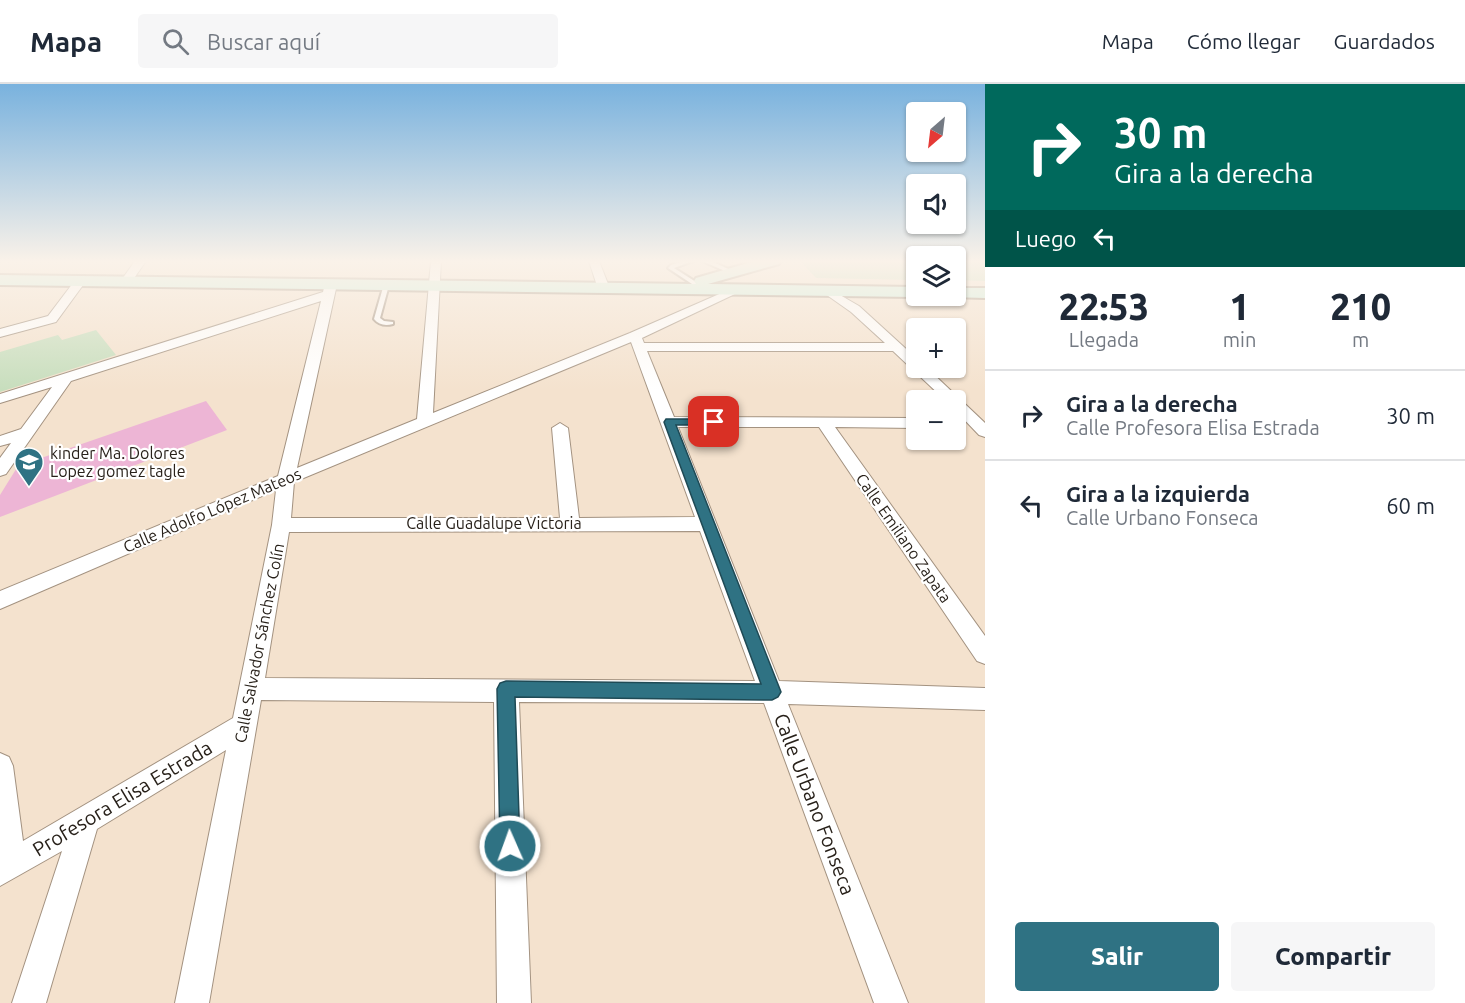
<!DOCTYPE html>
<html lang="es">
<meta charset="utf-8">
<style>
:root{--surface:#fff;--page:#f6f6f7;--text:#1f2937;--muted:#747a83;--line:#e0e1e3;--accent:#2f7283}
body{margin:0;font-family:Ubuntu,sans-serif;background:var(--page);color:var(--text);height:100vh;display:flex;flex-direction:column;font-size:22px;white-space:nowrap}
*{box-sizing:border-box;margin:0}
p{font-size:20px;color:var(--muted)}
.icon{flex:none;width:33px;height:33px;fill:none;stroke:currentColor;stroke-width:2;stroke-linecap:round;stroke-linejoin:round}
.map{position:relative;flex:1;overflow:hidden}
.sheet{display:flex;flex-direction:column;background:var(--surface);width:480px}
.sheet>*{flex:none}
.top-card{background:#00695c;color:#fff;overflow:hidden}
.needle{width:39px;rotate:208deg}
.tools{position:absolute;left:906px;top:18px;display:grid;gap:12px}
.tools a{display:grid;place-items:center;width:60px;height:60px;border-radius:6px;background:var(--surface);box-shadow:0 2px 4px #0004;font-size:30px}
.pin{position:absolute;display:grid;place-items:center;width:51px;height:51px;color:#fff;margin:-26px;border-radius:12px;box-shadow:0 3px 9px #0006}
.me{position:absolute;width:66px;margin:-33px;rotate:358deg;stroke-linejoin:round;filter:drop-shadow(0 0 4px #0008)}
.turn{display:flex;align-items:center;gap:21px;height:126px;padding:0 30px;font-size:27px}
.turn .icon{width:78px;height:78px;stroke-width:2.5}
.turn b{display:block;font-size:42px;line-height:51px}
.then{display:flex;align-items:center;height:57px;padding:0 30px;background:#0003;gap:12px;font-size:22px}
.eta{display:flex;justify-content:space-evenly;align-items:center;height:102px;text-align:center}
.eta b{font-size:36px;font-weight:800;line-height:42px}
.button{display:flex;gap:12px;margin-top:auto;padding:12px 30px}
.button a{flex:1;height:69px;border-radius:6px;background:var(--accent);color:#fff;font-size:24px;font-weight:800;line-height:69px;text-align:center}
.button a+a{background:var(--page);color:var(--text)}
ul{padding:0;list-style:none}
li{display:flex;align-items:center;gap:18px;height:90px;padding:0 30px;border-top:2px solid var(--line)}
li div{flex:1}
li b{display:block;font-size:22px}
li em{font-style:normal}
header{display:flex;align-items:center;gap:36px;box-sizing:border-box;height:84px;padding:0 30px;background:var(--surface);border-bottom:2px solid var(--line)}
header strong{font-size:28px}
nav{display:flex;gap:33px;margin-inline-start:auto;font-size:21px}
.search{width:420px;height:54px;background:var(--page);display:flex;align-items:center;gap:15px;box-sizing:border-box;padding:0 21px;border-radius:6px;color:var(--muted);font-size:22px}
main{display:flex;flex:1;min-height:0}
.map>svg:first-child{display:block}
.green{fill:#c7debd}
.building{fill:#edb5d5}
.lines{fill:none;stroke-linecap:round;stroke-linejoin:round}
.service-casing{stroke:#a39280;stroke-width:4}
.minor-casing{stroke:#a39280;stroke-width:2}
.secondary-casing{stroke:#a39280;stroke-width:4}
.service{fill:#fff;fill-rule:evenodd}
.minor{fill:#fff;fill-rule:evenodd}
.secondary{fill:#cef2e0;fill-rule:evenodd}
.route{fill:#2f7283;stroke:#1f4a55;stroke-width:1.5}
.labels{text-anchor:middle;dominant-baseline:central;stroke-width:4.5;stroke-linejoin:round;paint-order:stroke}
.poi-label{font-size:16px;fill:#28211a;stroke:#fff;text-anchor:start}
.street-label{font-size:16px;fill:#28211a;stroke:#fff}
.near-street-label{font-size:20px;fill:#28211a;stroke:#fff}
</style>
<header>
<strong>Mapa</strong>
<div class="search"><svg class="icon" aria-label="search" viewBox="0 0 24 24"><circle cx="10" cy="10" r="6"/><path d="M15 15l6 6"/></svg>Buscar aquí</div>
<nav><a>Mapa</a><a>Cómo llegar</a><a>Guardados</a></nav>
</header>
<main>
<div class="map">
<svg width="985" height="919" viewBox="0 0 985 919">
<rect width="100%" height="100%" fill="#f4e2ce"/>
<g class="green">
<path d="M805 177H916V196L816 194 803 180Z"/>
<path d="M956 177H985V197L956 196Z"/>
<path d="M96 246 116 271 0 308V268L58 251 62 256Z"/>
</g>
<path class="building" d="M206 317 227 346 0 433V411L18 382Z"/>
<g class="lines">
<g class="service-casing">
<g id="service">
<path d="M683 177H693L674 184 696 198V200H692L668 184 671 181Z"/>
<path d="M702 177H711L737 189 732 190Z"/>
<path d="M384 200 389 201 380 234 384 237 393 238V240C385 242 379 241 374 235Z"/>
</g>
</g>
<g class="minor-casing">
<g id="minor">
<path d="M135 177H146L130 200H122L120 198Z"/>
<path d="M431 177H441L433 329 630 249 733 204 737 205V209L642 254 644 259H885L851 228 824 209V205L828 204 859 222 916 274V284H927L985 339V353L979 351 956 327V316H945L893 267H647L674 333 916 334V344L835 343 985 552V580L977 577 819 343H678L779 597 985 604V626L788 620 908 919H874L764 619 519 618 531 919H497L494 618 261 616 209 919H175L226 666 97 745 46 919H12L62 767 0 802V669L9 673 13 682 23 757 233 634 272 441 276 406 0 525V507L278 392 321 217 71 297 6 390 0 392V374L11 359 0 362V352L21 345 52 303 0 319V310L323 208 325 200 331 197 337 200 297 384 417 335ZM631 258 695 433 579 434 568 344 560 339 552 344 560 434H291L294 398ZM700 447 755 597 265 594 289 448Z"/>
<path d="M589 177H599L610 205 608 207H600L598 205Z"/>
<path d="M80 194 86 197 56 238 0 253V245L48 232 76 195Z"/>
</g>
</g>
<g class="secondary-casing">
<g id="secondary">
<path d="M755 177H781L779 180 708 200 916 203V212H922L916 213 0 201V191L696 200 694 197 696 194Z"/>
<path d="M956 204H985V214L950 213 956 212Z"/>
</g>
</g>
<use href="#service" class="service"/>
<use href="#minor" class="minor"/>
<use href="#secondary" class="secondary"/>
</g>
<linearGradient id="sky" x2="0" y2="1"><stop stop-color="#79b2de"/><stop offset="0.58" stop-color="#faf2e9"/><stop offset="1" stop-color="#faf2e9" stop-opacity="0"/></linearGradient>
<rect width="985" height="306" fill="url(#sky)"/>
<path class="route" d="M666 335H714L719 338 714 341H676L781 608 778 613 772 616 515 613 520 762 517 769 510 772 503 769 500 762 497 605 500 599 506 597 761 600 664 338Z"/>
<defs>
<g id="school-pin" transform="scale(1.5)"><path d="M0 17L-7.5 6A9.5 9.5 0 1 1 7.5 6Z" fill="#2f7283" stroke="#fff"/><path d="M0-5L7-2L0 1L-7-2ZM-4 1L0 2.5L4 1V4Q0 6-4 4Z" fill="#fff"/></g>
</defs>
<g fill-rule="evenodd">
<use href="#school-pin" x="29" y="378"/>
</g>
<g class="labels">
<g class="poi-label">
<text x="50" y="369">kinder Ma. Dolores<tspan x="50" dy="18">Lopez gomez tagle</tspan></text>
</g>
<g class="street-label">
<text transform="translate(212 426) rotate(-23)">Calle Adolfo López Mateos</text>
<text x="494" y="439">Calle Guadalupe Victoria</text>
<text transform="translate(904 454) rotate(55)">Calle Emiliano Zapata</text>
<text transform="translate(259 559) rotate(-79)">Calle Salvador Sánchez Colín</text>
</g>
<g class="near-street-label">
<text transform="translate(122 714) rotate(-31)">Profesora Elisa Estrada</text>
<text transform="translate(815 720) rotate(69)">Calle Urbano Fonseca</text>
</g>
</g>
</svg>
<div class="tools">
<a><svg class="needle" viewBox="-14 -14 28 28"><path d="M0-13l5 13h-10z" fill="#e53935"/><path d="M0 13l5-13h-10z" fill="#747a83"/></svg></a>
<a><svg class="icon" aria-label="sound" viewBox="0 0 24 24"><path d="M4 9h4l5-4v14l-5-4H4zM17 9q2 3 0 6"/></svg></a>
<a><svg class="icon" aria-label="layers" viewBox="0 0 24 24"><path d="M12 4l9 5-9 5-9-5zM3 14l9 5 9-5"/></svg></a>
<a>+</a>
<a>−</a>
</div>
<div class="pin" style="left:714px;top:338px;background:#d93025"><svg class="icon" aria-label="arrive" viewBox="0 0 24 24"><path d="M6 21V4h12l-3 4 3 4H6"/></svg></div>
<svg class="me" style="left:510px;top:762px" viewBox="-20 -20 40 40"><circle r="17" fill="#2f7283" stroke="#fff" stroke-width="3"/><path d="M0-11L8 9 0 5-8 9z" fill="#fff"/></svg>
</div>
<section class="sheet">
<div class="top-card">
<div class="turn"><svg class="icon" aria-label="right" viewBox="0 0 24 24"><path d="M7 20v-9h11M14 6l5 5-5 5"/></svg><div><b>30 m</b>Gira a la derecha</div></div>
<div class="then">Luego<svg class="icon" aria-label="left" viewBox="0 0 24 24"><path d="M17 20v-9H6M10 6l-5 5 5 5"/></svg></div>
</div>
<div class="eta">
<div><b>22:53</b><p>Llegada</p></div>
<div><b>1</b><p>min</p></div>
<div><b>210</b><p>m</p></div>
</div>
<ul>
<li><svg class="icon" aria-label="right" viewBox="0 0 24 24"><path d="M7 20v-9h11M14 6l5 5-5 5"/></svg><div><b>Gira a la derecha</b><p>Calle Profesora Elisa Estrada</p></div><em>30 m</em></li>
<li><svg class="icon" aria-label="left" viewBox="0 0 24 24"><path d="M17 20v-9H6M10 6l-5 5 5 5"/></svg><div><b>Gira a la izquierda</b><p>Calle Urbano Fonseca</p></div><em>60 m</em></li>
</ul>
<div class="button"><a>Salir</a><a>Compartir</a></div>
</section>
</main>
